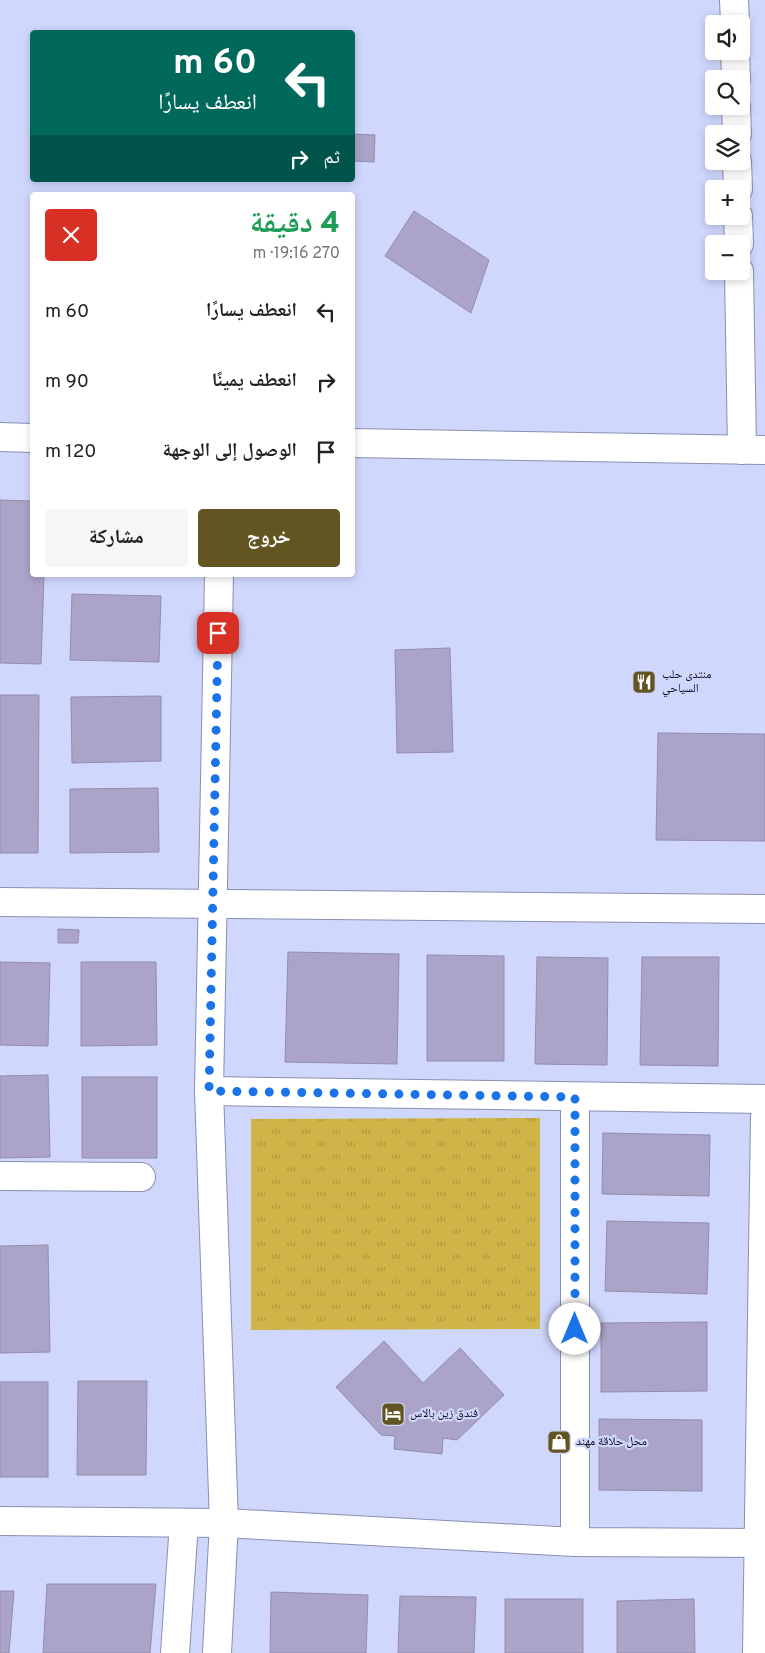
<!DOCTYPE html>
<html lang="ar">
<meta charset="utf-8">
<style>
:root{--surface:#fff;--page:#f6f6f6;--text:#222;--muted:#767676;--accent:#625521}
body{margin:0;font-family:Overpass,"Noto Naskh Arabic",sans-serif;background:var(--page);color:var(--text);direction:rtl;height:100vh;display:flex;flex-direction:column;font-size:19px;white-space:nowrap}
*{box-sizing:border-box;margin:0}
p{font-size:16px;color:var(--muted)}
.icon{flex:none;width:28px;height:28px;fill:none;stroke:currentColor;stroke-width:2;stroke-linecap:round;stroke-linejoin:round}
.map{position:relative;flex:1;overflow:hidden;direction:ltr}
.panel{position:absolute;left:30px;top:192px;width:325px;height:385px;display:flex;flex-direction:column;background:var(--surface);border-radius:5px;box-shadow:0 2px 8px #0003;direction:rtl}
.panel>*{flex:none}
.hud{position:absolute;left:30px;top:30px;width:325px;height:152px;border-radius:5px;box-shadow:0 2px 8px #0003;direction:rtl;background:#00695c;color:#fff;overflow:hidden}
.fabs{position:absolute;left:705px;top:15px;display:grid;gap:10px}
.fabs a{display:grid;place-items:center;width:45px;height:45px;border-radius:5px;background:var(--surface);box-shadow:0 2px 8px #0003;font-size:25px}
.pin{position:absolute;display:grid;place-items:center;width:42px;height:42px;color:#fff;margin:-21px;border-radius:10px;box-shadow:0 2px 8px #0006}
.me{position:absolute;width:55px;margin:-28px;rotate:0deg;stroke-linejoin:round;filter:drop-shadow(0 0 4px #0008)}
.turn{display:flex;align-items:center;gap:18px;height:105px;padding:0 15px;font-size:22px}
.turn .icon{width:65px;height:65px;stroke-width:2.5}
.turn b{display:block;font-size:35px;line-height:42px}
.then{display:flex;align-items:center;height:48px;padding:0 15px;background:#0003;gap:10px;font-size:19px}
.round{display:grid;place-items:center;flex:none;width:52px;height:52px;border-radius:5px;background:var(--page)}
.headline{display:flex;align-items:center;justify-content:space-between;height:85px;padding:0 15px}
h1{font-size:30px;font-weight:800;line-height:38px;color:#1e9e55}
.button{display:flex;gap:10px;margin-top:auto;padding:10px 15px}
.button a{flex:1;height:58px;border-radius:5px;background:var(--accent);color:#fff;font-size:20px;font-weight:800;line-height:58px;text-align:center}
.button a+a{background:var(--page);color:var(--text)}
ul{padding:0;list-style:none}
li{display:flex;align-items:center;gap:15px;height:70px;padding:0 15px}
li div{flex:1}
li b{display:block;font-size:19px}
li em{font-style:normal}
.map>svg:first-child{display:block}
.grass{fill:url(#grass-tufts)}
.building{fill:#aca4c8;stroke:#948caf}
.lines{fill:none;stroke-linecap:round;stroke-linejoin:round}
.minor-casing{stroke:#8890b2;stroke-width:30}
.minor{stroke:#fff;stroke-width:28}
.route{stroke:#1a73e8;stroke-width:9;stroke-dasharray:0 16.2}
.labels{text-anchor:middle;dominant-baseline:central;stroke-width:4.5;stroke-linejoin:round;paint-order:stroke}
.poi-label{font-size:12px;fill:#080a16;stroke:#cfd7fd;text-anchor:start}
</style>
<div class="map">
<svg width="765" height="1653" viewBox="0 0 765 1653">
<defs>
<pattern id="grass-tufts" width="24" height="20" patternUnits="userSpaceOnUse" patternTransform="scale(1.25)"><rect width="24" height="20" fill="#cfb447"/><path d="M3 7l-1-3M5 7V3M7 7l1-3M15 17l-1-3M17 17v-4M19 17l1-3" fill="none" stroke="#b0993d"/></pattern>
</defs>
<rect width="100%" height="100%" fill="#cfd7fd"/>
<path class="grass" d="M540 1118V1329L251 1330V1119Z"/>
<g class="building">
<path d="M352 134 375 135 374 162 352 161Z"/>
<path d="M414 211 489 260 471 313 385 256Z"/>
<path d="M0 500 32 501V575H44L41 664 0 663Z"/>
<path d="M72 594 161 596 159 662 70 660Z"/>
<path d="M450 648 453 752 397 753 395 650Z"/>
<path d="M0 695H39L38 853H0Z"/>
<path d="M161 696V761L72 763 71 697Z"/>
<path d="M658 733 765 734V841L656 840Z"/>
<path d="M158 788 159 852 70 853V789Z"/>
<path d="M58 929 79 930 78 943H58Z"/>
<path d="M288 952 399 954 397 1064 285 1062Z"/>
<path d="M427 955 504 956V1061H427Z"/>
<path d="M537 957 608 958 607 1065 535 1064Z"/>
<path d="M642 957H719L718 1066 640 1065Z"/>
<path d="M0 962 50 963 48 1046 0 1045Z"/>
<path d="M81 962H156L157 1045 81 1046Z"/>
<path d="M48 1075 50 1157 0 1158V1076Z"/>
<rect x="82" y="1077" width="75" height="81"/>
<path d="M603 1133 710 1135 709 1196 602 1194Z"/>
<path d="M607 1221 709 1223 707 1294 605 1291Z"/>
<path d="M48 1245 50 1352 0 1353V1246Z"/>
<path d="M707 1322V1391L601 1392V1323Z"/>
<path d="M384 1341 423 1383 460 1348 504 1395 457 1440 443 1438 442 1454 394 1449 395 1436 381 1435 336 1387Z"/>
<path d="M78 1381H147L146 1475H77Z"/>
<rect x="0" y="1382" width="48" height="95"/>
<path d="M599 1419 702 1420V1491L599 1490Z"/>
<path d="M47 1584H156L150 1653H43Z"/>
<path d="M0 1591H14L9 1653H0Z"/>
<path d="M271 1592 368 1595 366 1653H270Z"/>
<path d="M400 1596 476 1597 474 1653H398Z"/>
<rect x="505" y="1599" width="78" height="54"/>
<path d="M694 1599 695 1653H617V1601Z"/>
</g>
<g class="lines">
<g class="minor-casing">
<g id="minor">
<path d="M734 0 735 24"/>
<path d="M735 51 736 79"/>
<path d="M736 106 737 134"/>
<path d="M737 161 738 189"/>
<path d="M738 216 739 244"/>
<path d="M739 271 742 450"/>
<path d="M0 437 32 438"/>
<path d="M352 443 765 450"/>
<path d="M0 902 765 909"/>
<path d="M209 1091 765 1099"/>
<path d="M575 1097V1542"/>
<path d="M0 1176 141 1177"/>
<path d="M0 1521 224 1523 575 1542 765 1543"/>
<path d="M175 1653 184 1523"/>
<path d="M217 1653 224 1523 209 1091 219 575"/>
<path d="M757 1653 765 1117"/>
</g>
</g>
<use href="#minor" class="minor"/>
</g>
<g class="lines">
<path class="route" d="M218 633 209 1091 575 1097V1329"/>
</g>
<defs>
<g id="restaurant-square" transform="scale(1.25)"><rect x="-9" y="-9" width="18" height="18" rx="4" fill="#625521" stroke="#cfd7fd"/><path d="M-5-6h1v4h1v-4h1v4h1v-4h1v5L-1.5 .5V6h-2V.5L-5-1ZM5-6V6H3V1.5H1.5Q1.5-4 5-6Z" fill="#fff"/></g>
<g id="hotel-square" transform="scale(1.25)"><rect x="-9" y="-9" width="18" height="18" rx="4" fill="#625521" stroke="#cfd7fd"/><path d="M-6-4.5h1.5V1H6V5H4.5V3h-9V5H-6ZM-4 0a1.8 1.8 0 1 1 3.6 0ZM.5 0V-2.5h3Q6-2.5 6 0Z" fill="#fff"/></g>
<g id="shop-square" transform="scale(1.25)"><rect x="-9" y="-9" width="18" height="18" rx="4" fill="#625521" stroke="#cfd7fd"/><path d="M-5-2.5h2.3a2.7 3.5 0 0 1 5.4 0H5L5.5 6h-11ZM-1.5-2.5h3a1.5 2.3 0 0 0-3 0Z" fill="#fff"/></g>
</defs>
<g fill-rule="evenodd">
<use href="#restaurant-square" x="644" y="682"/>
<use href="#hotel-square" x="393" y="1414"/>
<use href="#shop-square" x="559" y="1442"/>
</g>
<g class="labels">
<g class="poi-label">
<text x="662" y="675">منتدى حلب<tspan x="662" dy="14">السياحي</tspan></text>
<text x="410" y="1414">فندق زين بالاس</text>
<text x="576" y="1442">محل حلاقة مهند</text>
</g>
</g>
</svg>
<div class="fabs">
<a><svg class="icon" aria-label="sound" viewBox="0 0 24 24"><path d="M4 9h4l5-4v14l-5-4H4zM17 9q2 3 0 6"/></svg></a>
<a><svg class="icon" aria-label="search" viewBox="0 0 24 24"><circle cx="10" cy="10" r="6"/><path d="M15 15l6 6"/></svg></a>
<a><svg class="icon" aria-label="layers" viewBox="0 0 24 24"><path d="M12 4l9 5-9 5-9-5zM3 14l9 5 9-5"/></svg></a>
<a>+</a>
<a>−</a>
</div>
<div class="pin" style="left:218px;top:633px;background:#d93025"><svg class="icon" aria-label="arrive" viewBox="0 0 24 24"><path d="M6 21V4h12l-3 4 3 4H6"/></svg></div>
<svg class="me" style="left:575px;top:1329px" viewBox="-20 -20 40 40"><circle r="19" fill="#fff"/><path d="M0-13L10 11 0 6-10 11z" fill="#1a73e8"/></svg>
<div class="hud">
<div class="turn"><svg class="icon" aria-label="left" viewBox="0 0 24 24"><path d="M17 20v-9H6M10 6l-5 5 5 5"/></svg><div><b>60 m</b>انعطف يسارًا</div></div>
<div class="then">ثم<svg class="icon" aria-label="right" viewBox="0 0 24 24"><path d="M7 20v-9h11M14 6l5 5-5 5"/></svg></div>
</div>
<section class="panel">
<div class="headline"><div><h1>4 دقيقة</h1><p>270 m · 19:16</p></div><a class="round" style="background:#d93025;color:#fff"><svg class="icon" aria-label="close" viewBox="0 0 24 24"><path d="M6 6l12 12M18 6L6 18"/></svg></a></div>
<ul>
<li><svg class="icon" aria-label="left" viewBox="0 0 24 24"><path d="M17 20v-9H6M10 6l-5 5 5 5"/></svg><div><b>انعطف يسارًا</b></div><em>60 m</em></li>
<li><svg class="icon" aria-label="right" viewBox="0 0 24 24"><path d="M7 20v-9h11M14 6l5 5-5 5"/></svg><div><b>انعطف يمينًا</b></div><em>90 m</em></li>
<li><svg class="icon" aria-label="arrive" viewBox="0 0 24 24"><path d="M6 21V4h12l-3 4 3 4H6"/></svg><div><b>الوصول إلى الوجهة</b></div><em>120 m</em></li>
</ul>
<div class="button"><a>خروج</a><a>مشاركة</a></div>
</section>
</div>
